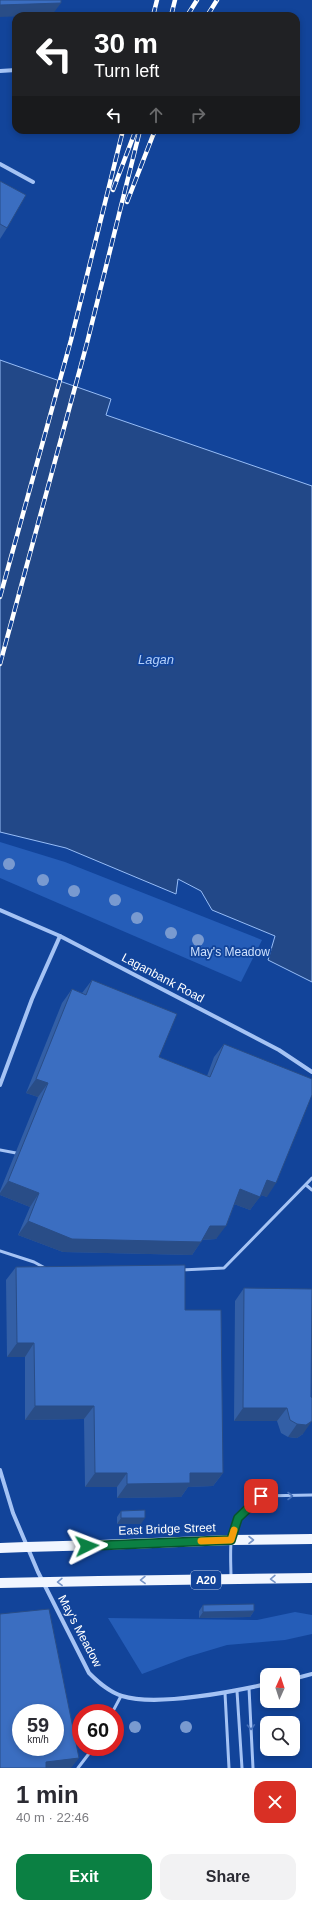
<!DOCTYPE html>
<meta charset="utf-8">
<style>
:root{--surface:#fff;--page:#f2f2f3;--text:#2b2b33;--muted:#7c7c81;--accent:#0b8043}
body{margin:0;font-family:Arial,sans-serif;background:var(--page);color:var(--text);height:100vh;display:flex;flex-direction:column;font-size:15px;white-space:nowrap}
*{box-sizing:border-box;margin:0}
p{font-size:13px;color:var(--muted)}
.icon{flex:none;width:22px;height:22px;fill:none;stroke:currentColor;stroke-width:2;stroke-linecap:round;stroke-linejoin:round}
.map{position:relative;height:1768px;overflow:hidden}
.drawer{display:flex;flex-direction:column;background:var(--surface);flex:1}
.drawer>*{flex:none}
.top-card{position:absolute;left:12px;top:12px;width:288px;height:122px;border-radius:12px;box-shadow:0 2px 6px #0003;background:#202124;color:#fff;overflow:hidden}
.needle{width:26px;rotate:3deg}
.buttons{position:absolute;left:260px;top:1668px;display:grid;gap:8px}
.buttons a{display:grid;place-items:center;width:40px;height:40px;border-radius:8px;background:var(--surface);box-shadow:0 2px 6px #0003;font-size:20px}
.speed{position:absolute;left:12px;top:1704px;display:flex;gap:8px;font-size:20px;font-weight:700;text-align:center}
.speed>*{display:grid;place-content:center;width:52px;height:52px;border-radius:50%;background:var(--surface);box-shadow:0 2px 6px #0003;line-height:1}
.speed small{font-size:10px;font-weight:400}
.speed .limit{border:6px solid #d22;background:#fff;color:#111}
.pin{position:absolute;display:grid;place-items:center;width:34px;height:34px;color:#fff;margin:-17px;border-radius:8px;box-shadow:0 2px 6px #0006}
.me{position:absolute;width:44px;margin:-22px;rotate:87deg;stroke-linejoin:round;filter:drop-shadow(0 0 3px #0008)}
.turn{display:flex;align-items:center;gap:14px;height:84px;padding:0 16px;font-size:18px}
.turn .icon{width:52px;height:52px;stroke-width:2.5}
.turn b{display:block;font-size:28px;line-height:34px}
.lanes{display:flex;align-items:center;height:38px;padding:0 16px;background:#0003;justify-content:center;gap:20px;direction:ltr}
.lanes .off{opacity:.35}
.round{display:grid;place-items:center;flex:none;width:42px;height:42px;border-radius:12px;background:var(--page)}
.summary{display:flex;align-items:center;justify-content:space-between;height:68px;padding:0 16px}
h1{font-size:24px;font-weight:600;line-height:30px}
.action{display:flex;gap:8px;margin-top:auto;padding:8px 16px}
.action a{flex:1;height:46px;border-radius:12px;background:var(--accent);color:#fff;font-size:16px;font-weight:600;line-height:46px;text-align:center}
.action a+a{background:var(--page);color:var(--text)}
.map>svg:first-child{display:block}
.green{fill:#255db8}
.water{fill:#224888;stroke:#97bdf7}
.lines{fill:none;stroke-linecap:round;stroke-linejoin:round}
.lane{stroke:#a5c3f4;stroke-width:3}
.street{stroke:#a5c3f4;stroke-width:4}
.primary{stroke:#f1f6ff;stroke-width:10}
.rail-casing{stroke:#fff;stroke-width:4.5}
.rail{stroke:#12449a;stroke-width:3;stroke-dasharray:9;stroke-linecap:butt}
.primary-bridge{stroke:#f1f6ff;stroke-width:10}
.tree{fill:#799ad0}
.wall{fill:#335fa6}
.shaded-wall{fill:#294d87}
.building{fill:#3b6ec1;stroke:#294d87;fill-rule:evenodd}
.oneway{stroke:#4570ba}
.oneway2{stroke:#7694c7}
.route-casing{stroke:#07532c;stroke-width:10}
.route{stroke:#0b8043;stroke-width:7}
.slow{stroke:#f59e0b;stroke-width:7}
.labels{text-anchor:middle;dominant-baseline:central;stroke-width:3.5;stroke-linejoin:round;paint-order:stroke}
.shield{fill:#12449a;stroke:#b8c7e1;stroke-width:1}
.shield-label{font-size:11px;font-weight:bold;fill:#fff}
.park-label{font-size:12px;fill:#cde0fd;stroke:#12449a}
.street-label{font-size:12px;fill:#fff;stroke:#12449a}
.water-label{font-size:13px;font-style:italic;fill:#b1cefa;stroke:#12449a}
</style>
<div class="map">
<svg width="312" height="1768" viewBox="0 0 312 1768">
<rect width="100%" height="100%" fill="#12449a"/>
<g class="green">
<path d="M0 842 65 862 262 940 241 982 0 878Z"/>
<path d="M295 1612 312 1615V1634L285 1640 227 1645 187 1657 142 1674 108 1618 257 1620Z"/>
</g>
<path class="water" d="M0 360 111 399 106 415 312 486V982L268 960 275 936 212 910 201 891 178 879 176 894 66 848 0 832Z"/>
<g class="lines">
<g class="lane">
<path d="M0 1150 16 1153"/>
<path d="M306 1185 312 1190"/>
<path d="M0 1251 34 1262 45 1268"/>
<path d="M181 1270 224 1268 312 1178"/>
<path d="M231 1578C231 1558 228 1535 238 1518 244 1509 254 1502 261 1496L312 1495"/>
<path d="M249 1688 253 1768"/>
<path d="M237 1691 242 1768"/>
<path d="M225 1693 229 1768"/>
<path d="M112 1713 121 1696"/>
<path d="M78 1768 94 1747"/>
</g>
<g class="street">
<path d="M0 71 16 70"/>
<path d="M0 164 33 182"/>
<path d="M0 910 60 936 279 1050 312 1072"/>
<path d="M0 1085 32 999 60 936"/>
<path d="M0 1470 13 1513 38 1572 89 1673C99 1683 109 1692 122 1696 157 1707 230 1692 267 1684"/>
<path d="M293 1679 312 1674"/>
</g>
<g class="primary">
<path d="M100 1545 231 1540 312 1539"/>
<path d="M0 1548 26 1547"/>
<path d="M99 1581 312 1578"/>
</g>
<g class="rail-casing">
<g id="rail">
<path d="M153 16 157 0"/>
<path d="M171 16 175 0"/>
<path d="M187 16 197 0"/>
<path d="M207 16 217 0"/>
<path d="M113 190 135 132"/>
<path d="M127 202 155 130"/>
<path d="M0 597 71 340 123 130"/>
<path d="M0 664 87 343 140 130"/>
</g>
</g>
<use href="#rail" class="rail"/>
<g class="primary-bridge">
<path d="M26 1547 100 1545"/>
<path d="M0 1583 99 1581"/>
</g>
</g>
<g class="tree">
<circle cx="9" cy="864" r="6"/>
<circle cx="43" cy="880" r="6"/>
<circle cx="74" cy="891" r="6"/>
<circle cx="115" cy="900" r="6"/>
<circle cx="137" cy="918" r="6"/>
<circle cx="171" cy="933" r="6"/>
<circle cx="198" cy="940" r="6"/>
<circle cx="135" cy="1727" r="6"/>
<circle cx="186" cy="1727" r="6"/>
</g>
<g class="wall">
<path d="M0 181 7 228 0 239Z"/>
<path d="M92 980 159 1057 207 1076 214 1057 224 1044 267 1197 261 1195 250 1210 234 1204 216 1239 202 1240 192 1255 63 1252 18 1235 30 1207 0 1195V1191L38 1097 26 1093 62 1003 72 989 82 993Z"/>
<path d="M16 1267 185 1310 223 1473 213 1486 188 1487 181 1497 117 1498V1487H85L84 1419 25 1420V1357H7L6 1280Z"/>
<path d="M244 1288 303 1434 297 1438 288 1437 281 1433 277 1421H234L235 1301Z"/>
<path d="M121 1511 141 1524H117V1517Z"/>
<path d="M203 1605 254 1611 250 1617 199 1618V1611Z"/>
</g>
<g class="shaded-wall">
<path d="M61 3 52 15 0 17V5Z"/>
<path d="M36 1079 48 1083 38 1097 26 1093Z"/>
<path d="M267 1180 276 1183 267 1197 257 1194Z"/>
<path d="M8 1181 39 1193 30 1207 0 1195V1193Z"/>
<path d="M240 1189 260 1197 250 1210 231 1203Z"/>
<path d="M28 1221 201 1242 192 1255 63 1252 18 1235Z"/>
<path d="M210 1226H226L216 1239 200 1240Z"/>
<path d="M17 1343H34L25 1357H7Z"/>
<path d="M35 1406H94L84 1419 25 1420Z"/>
<path d="M243 1408H287L277 1421H234Z"/>
<path d="M312 1421 303 1434 297 1438 288 1437 297 1424Z"/>
<path d="M95 1473H127L117 1487H85Z"/>
<path d="M190 1473H223L213 1486 188 1487 181 1497 117 1498 127 1484Z"/>
<path d="M121 1518H145L141 1524H117Z"/>
<path d="M254 1611 250 1617 199 1618 203 1612Z"/>
<path d="M79 1758 71 1768H43L46 1762Z"/>
</g>
<g class="building">
<path d="M0 0H61V3L0 5Z"/>
<path d="M0 181 26 195 7 228 0 224Z"/>
<path d="M92 980 177 1014 159 1057 210 1077 224 1044 312 1079V1095L276 1183 267 1180 260 1197 240 1189 226 1226H210L201 1242 72 1239 28 1221 39 1193 8 1181 48 1083 36 1079 72 989 86 995Z"/>
<path d="M185 1265V1310H221L223 1473H190V1483L127 1484V1473H95L94 1406H35L34 1343H17L16 1267Z"/>
<path d="M244 1288 312 1289 311 1397 312 1398V1421L306 1425 297 1424 290 1420 287 1408H243Z"/>
<path d="M145 1510V1518H121V1511Z"/>
<path d="M254 1604V1611L203 1612V1605Z"/>
<path d="M49 1609 79 1758 46 1762V1768H0V1614ZM21 1713H55V1747H21Z"/>
</g>
<defs><path id="oneway-chevron" d="M-2-3.5L2.5 0L-2 3.5" fill="none" stroke-width="1.6" stroke-linecap="round" stroke-linejoin="round"/></defs>
<g class="oneway">
<use href="#oneway-chevron" transform="translate(290 1496)"/>
<use href="#oneway-chevron" transform="translate(251 1727) rotate(87)"/>
</g>
<g class="oneway2">
<use href="#oneway-chevron" transform="translate(251 1540)"/>
<use href="#oneway-chevron" transform="translate(273 1579) rotate(179)"/>
<use href="#oneway-chevron" transform="translate(143 1580) rotate(179)"/>
<use href="#oneway-chevron" transform="translate(60 1582) rotate(179)"/>
</g>
<g class="lines">
<g class="route-casing">
<path id="route" d="M87 1546 231 1540 238 1518 261 1496"/>
</g>
<use href="#route" class="route"/>
<path class="slow" d="M201 1541 231 1540 234 1530"/>
</g>
<g class="labels">
<rect class="shield" x="191" y="1571" width="30" height="18" rx="3"/>
<g class="shield-label">
<text x="206" y="1580">A20</text>
</g>
<g class="park-label">
<text x="230" y="952">May's Meadow</text>
</g>
<g class="street-label">
<text transform="translate(163 978) rotate(28)">Laganbank Road</text>
<text transform="translate(167 1529) rotate(-2)">East Bridge Street</text>
<text transform="translate(80 1631) rotate(62)">May's Meadow</text>
</g>
<g class="water-label">
<text x="156" y="659">Lagan</text>
</g>
</g>
</svg>
<div class="buttons">
<a><svg class="needle" viewBox="-14 -14 28 28"><path d="M0-13l5 13h-10z" fill="#e53935"/><path d="M0 13l5-13h-10z" fill="#7c7c81"/></svg></a>
<a><svg class="icon" aria-label="search" viewBox="0 0 24 24"><circle cx="10" cy="10" r="6"/><path d="M15 15l6 6"/></svg></a>
</div>
<div class="speed"><div>59<small>km/h</small></div><div class="limit">60</div></div>
<div class="pin" style="left:261px;top:1496px;background:#d93025"><svg class="icon" aria-label="arrive" viewBox="0 0 24 24"><path d="M6 21V4h12l-3 4 3 4H6"/></svg></div>
<svg class="me" style="left:87px;top:1546px" viewBox="-20 -20 40 40"><path d="M0-17L14 15 0 8-14 15z" fill="#0b8043" stroke="#fff" stroke-width="4"/></svg>
<div class="top-card">
<div class="turn"><svg class="icon" aria-label="left" viewBox="0 0 24 24"><path d="M17 20v-9H6M10 6l-5 5 5 5"/></svg><div><b>30 m</b>Turn left</div></div>
<div class="lanes"><svg class="icon" aria-label="left" viewBox="0 0 24 24"><path d="M17 20v-9H6M10 6l-5 5 5 5"/></svg><svg class="icon off" aria-label="ahead" viewBox="0 0 24 24"><path d="M12 20V5M6 11l6-6 6 6"/></svg><svg class="icon off" aria-label="right" viewBox="0 0 24 24"><path d="M7 20v-9h11M14 6l5 5-5 5"/></svg></div>
</div>
</div>
<section class="drawer">
<div class="summary"><div><h1>1 min</h1><p>40 m · 22:46</p></div><a class="round" style="background:#d93025;color:#fff"><svg class="icon" aria-label="close" viewBox="0 0 24 24"><path d="M6 6l12 12M18 6L6 18"/></svg></a></div>
<div class="action"><a>Exit</a><a>Share</a></div>
</section>
